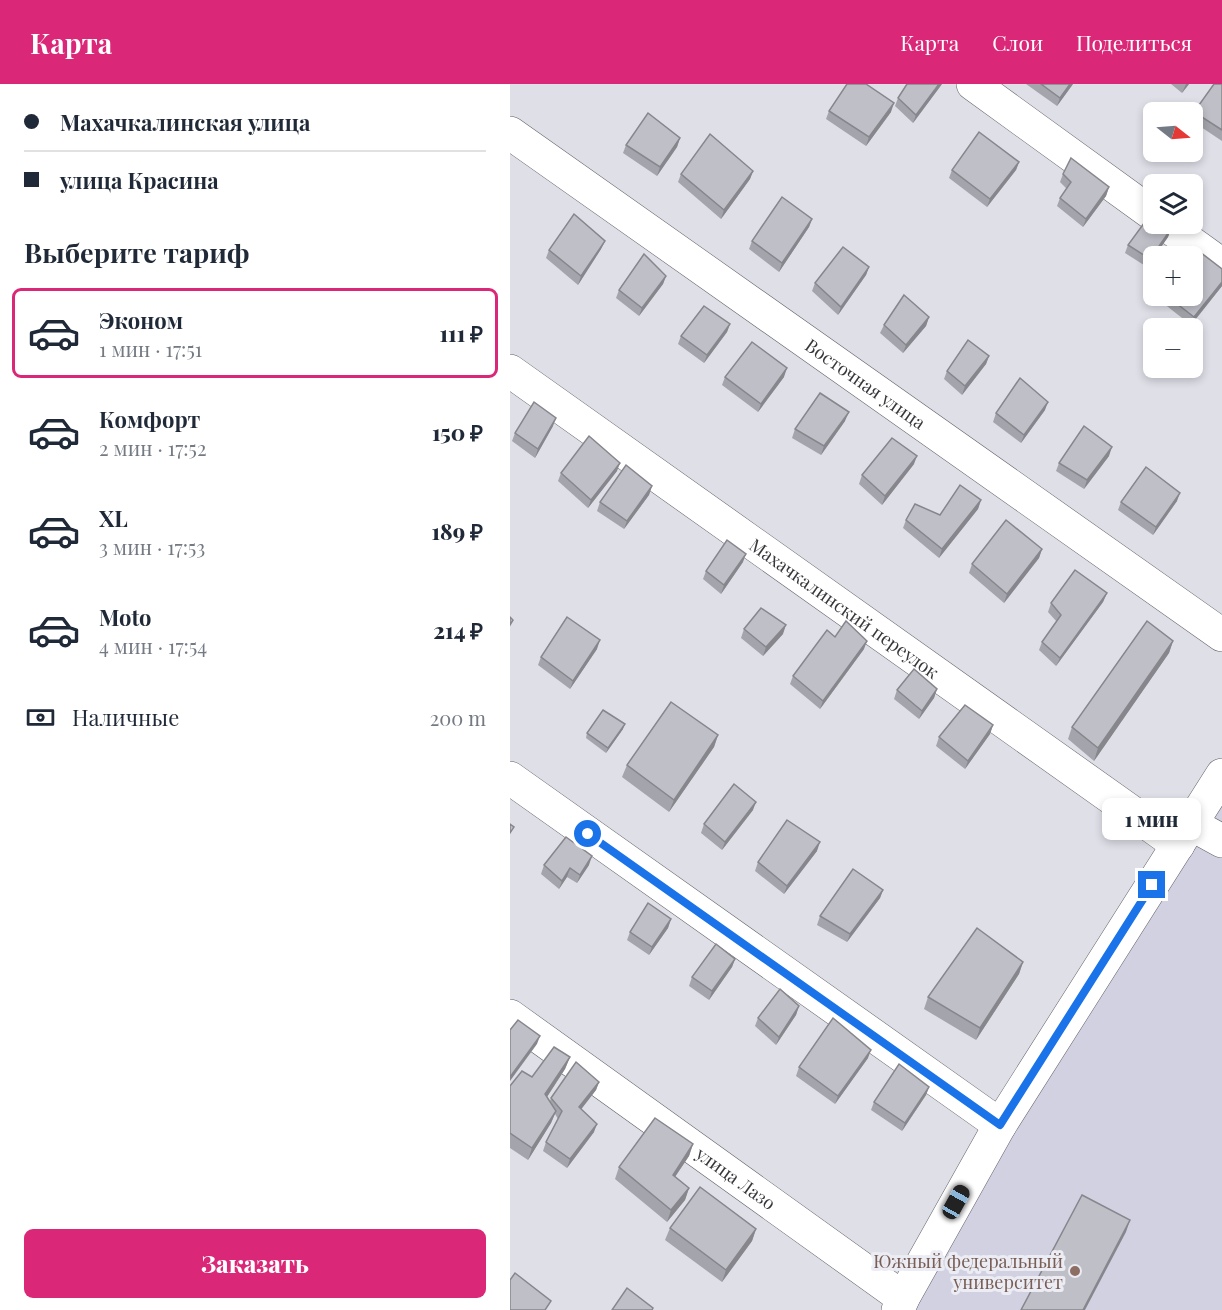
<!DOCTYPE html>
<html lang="ru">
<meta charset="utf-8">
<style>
:root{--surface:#fff;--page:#f6f6f7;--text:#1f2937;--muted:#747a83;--line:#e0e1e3;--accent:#db2777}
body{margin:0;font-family:"Playfair Display",serif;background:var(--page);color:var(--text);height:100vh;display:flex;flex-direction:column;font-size:22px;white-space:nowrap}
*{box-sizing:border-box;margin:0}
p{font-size:20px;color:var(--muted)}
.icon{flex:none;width:33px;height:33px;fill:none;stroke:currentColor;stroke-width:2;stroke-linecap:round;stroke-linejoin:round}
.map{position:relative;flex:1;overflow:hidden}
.drawer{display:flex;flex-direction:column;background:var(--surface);width:510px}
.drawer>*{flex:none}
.top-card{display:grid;align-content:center;height:132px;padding:0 24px;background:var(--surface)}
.needle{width:39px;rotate:107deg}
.fabs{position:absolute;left:633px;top:18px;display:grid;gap:12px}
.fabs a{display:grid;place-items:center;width:60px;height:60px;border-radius:9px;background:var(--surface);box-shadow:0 3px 9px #0003;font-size:30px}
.end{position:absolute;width:27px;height:27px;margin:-14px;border:8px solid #1a73e8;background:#fff;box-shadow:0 0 0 3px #fff}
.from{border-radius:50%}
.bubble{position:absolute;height:42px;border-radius:9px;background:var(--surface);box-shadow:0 3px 9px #0003;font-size:20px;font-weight:800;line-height:42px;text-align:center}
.car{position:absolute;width:18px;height:36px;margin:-18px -9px;border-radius:8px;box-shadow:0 0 4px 2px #0007;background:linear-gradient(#222 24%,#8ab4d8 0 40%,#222 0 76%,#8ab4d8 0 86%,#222 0)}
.top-card b{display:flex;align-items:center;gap:21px;height:57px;font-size:22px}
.top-card b+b{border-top:2px solid var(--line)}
.top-card i{width:15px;height:15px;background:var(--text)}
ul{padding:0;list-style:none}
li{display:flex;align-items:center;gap:18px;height:90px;margin:0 12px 9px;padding:0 12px;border:3px solid transparent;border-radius:9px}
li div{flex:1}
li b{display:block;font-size:22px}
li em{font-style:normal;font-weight:800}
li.on{border-color:var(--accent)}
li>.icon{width:54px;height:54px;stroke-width:1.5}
h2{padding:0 24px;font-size:27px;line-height:72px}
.pay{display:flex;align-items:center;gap:15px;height:66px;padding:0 24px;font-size:22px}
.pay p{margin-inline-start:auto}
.primary-button{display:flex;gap:12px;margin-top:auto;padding:12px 24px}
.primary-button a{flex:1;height:69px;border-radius:9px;background:var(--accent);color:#fff;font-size:24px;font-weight:800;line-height:69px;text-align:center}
header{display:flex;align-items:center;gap:36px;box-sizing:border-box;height:84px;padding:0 30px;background:var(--accent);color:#fff}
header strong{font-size:28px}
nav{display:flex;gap:33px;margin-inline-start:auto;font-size:21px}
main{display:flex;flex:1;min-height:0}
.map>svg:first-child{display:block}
</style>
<header>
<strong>Карта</strong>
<nav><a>Карта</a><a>Слои</a><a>Поделиться</a></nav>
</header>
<main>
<section class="drawer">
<div class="top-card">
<b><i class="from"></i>Махачкалинская улица</b>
<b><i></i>улица Красина</b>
</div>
<h2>Выберите тариф</h2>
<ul>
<li class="on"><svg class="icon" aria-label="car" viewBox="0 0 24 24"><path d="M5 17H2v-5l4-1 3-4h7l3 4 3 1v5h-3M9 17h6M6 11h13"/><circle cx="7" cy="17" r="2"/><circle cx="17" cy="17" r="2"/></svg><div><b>Эконом</b><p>1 мин · 17:51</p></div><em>111 ₽</em></li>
<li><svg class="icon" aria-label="car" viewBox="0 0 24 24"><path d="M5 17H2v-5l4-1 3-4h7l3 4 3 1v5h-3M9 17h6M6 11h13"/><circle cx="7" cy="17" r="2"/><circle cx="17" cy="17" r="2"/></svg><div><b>Комфорт</b><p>2 мин · 17:52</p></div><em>150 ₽</em></li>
<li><svg class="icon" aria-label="car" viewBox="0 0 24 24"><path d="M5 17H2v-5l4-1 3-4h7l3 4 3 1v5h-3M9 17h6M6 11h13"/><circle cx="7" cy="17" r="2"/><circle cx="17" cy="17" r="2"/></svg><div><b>XL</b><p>3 мин · 17:53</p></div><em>189 ₽</em></li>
<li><svg class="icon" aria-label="car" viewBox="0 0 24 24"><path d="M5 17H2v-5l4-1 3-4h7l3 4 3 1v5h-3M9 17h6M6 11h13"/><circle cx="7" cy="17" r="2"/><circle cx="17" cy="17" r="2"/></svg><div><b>Moto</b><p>4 мин · 17:54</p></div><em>214 ₽</em></li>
</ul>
<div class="pay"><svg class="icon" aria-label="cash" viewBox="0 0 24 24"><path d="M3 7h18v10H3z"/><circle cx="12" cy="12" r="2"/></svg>Наличные<p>200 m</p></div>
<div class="primary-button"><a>Заказать</a></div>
</section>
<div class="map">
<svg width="712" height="1226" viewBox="0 0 712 1226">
<rect width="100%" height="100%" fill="#dfdfe8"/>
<polygon fill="#d1d1e2" points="712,704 712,1226 395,1226"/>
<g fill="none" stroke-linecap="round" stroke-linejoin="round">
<g stroke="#63636b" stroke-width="34">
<g id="minor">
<polyline points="463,0 644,131"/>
<path id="s1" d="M0,49L712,551"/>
<polyline points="655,140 712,181"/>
<path id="s2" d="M0,287L668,761"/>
<polyline points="0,694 490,1041"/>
<polyline points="681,740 712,757"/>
<path id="s3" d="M0,932L393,1214"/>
<polyline points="388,1226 393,1214 490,1041 712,691"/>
</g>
</g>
<use href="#minor" stroke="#fff" stroke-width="33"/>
</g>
<g fill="#a4a4ac">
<polygon points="432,0 403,39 385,22 388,14"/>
<polygon points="516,0 563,0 547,22"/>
<polygon points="661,0 679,0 672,9"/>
<polygon points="712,0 712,57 682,37 682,33 684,28"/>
<polygon points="319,27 381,28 356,62 316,35"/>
<polygon points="170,54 167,63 147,92 113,69 116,61"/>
<polygon points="509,78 506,86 477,123 439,94 442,86"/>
<polygon points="243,87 240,95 211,135 168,98 171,90"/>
<polygon points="553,90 599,103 596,112 573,143 547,122 550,114 557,105 550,98"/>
<polygon points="302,135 299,143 269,188 239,165 242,157"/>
<polygon points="661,145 658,153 637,183 615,169 618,161"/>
<polygon points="95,157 91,165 68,201 36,174 39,166"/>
<polygon points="359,183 356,191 328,231 302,207 305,199"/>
<polygon points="712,185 712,202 681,241 653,219 655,212 682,212"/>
<polygon points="156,192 153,200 129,232 106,214 109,206"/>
<polygon points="419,233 416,242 393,269 370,249 374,241"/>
<polygon points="220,240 217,248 194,279 168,260 171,252"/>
<polygon points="479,272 476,280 452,311 434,295 437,287"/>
<polygon points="215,293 274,293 248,328 212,301"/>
<polygon points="535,326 511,359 483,338 486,329"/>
<polygon points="335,337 311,371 282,354 285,345"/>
<polygon points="43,342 25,374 2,357 5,349"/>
<polygon points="599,372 574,405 546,387 549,379"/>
<polygon points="404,380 372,421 349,400 352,391"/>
<polygon points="107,387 78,424 48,397 51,389"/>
<polygon points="142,402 139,411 114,445 87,427 90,418"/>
<polygon points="471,416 468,425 429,474 393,444 396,436 430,431"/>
<polygon points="667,417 643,451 608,426 611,418"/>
<polygon points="532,465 529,474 494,519 459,489 462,480"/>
<polygon points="233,478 211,510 193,495 196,487"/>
<polygon points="597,509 593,518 546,582 529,566 532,558 547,538 538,528 541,519"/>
<polygon points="234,545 273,550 253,572 231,554"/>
<polygon points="325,553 354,565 310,625 280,600 283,592"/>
<polygon points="663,557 659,569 584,677 558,655 562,643"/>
<polygon points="87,565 60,605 28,581 31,573"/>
<polygon points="427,605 424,614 409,635 384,615 387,606"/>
<polygon points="483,641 480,650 455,685 426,662 429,653"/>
<polygon points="113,645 96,669 76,654 77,649"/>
<polygon points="208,651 204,663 159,728 112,693 117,681"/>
<polygon points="243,726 212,766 191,749 194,740"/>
<polygon points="307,767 274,810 245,787 248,778"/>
<polygon points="34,781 79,781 67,799 57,793 49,805 31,790"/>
<polygon points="373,806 370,814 337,858 307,841 310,832"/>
<polygon points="161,835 158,844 139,871 117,856 120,848"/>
<polygon points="225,875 222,883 199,916 179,902 182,893"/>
<polygon points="513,878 509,890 466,956 414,925 418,913"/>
<polygon points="289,922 286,931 266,961 245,942 248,934"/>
<polygon points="60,973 55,985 37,1013 40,1017 41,1014 89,998 86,1006 71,1025 84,1048 57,1084 33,1067 36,1058 48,1035 45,1030 41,1039 18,1076 0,1064 0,1002 22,993"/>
<polygon points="358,974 325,1020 286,992 289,983"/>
<polygon points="419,1003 416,1011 392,1047 361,1026 364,1018"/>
<polygon points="183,1060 179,1072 165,1093 179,1104 175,1116 157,1138 105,1095 109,1083"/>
<polygon points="160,1144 246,1145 242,1157 212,1198 155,1156"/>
</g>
<g fill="#86868c">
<polygon points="429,0 432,0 403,39 406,31"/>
<polygon points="560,0 563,0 547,22 550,14"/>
<polygon points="676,0 679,0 672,9"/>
<polygon points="384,19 381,28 356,62 359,53"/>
<polygon points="170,54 167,63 147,92 150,83"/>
<polygon points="509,78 506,86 477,123 480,115"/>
<polygon points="243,87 240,95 211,135 214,126"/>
<polygon points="599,103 596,112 573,143 576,135"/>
<polygon points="302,135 299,143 269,188 272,179"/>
<polygon points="661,145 658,153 645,172 644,172 644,174 637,183 640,175"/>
<polygon points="95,157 91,165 68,201 71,192"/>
<polygon points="359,183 356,191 328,231 331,223"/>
<polygon points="156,192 153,200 129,232 132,224"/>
<polygon points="712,198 712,202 681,241 684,233"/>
<polygon points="419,233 416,242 393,269 396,261"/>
<polygon points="220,240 217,248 194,279 197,271"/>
<polygon points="479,272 476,280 452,311 455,302"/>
<polygon points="277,284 274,293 248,328 251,320"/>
<polygon points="538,318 535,326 511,359 514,351"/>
<polygon points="339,328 335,337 311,371 314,362"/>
<polygon points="46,334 43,342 25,374 28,365"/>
<polygon points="602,363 599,372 574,405 577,396"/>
<polygon points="407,372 404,380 372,421 375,412"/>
<polygon points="110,379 107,387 78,424 81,416"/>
<polygon points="142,402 139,411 114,445 117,437"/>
<polygon points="670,409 667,417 643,451 646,443"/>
<polygon points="471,416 468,425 429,474 432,465"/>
<polygon points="532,465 529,474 494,519 497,510"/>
<polygon points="236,470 233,478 211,510 214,501"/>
<polygon points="597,509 593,518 546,582 550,574"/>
<polygon points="276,541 273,550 253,572 256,563"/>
<polygon points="90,556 87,565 60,605 63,597"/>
<polygon points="357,557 354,565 310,625 313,617"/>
<polygon points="663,557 659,569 584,677 588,664"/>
<polygon points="427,605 424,614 409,635 412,627"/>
<polygon points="115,640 113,645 96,669 98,664"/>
<polygon points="483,641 480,650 455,685 458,677"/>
<polygon points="208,651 204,663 159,728 164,716"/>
<polygon points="246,718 243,726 212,766 215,758"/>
<polygon points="310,758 307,767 274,810 277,802"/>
<polygon points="82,772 79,781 67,799 70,791"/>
<polygon points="60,784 57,793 49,805 52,797"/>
<polygon points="373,806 370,814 337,858 340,850"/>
<polygon points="161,835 158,844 139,871 142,863"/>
<polygon points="225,875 222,883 199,916 202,907"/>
<polygon points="513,878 509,890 466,956 470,944"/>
<polygon points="289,922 286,931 266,961 269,953"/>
<polygon points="30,952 27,960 0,997 0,993"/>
<polygon points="361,966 358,974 325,1020 328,1012"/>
<polygon points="60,973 55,985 31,1022 35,1010"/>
<polygon points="89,998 86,1006 66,1032 69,1023"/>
<polygon points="419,1003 416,1011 392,1047 395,1039"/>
<polygon points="46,1027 41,1039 18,1076 22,1064"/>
<polygon points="87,1040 84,1048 57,1084 60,1075"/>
<polygon points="183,1060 179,1072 158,1103 163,1091"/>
<polygon points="179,1104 175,1116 157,1138 161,1126"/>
<polygon points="620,1136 616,1148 575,1226 573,1226"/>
<polygon points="246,1145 242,1157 212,1198 216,1186"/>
</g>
<g fill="#bfbfc8" stroke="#86868c" stroke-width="1.5">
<polygon points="337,0 356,0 384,19 359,53 319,27"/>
<polygon points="397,0 429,0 406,31 388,14"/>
<polygon points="531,0 560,0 550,14"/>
<polygon points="704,0 712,0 712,46 684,28"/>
<polygon points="138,29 170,54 150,83 116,61"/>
<polygon points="469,48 509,78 480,115 442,86"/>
<polygon points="200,50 243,87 214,126 171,90"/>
<polygon points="561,74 599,103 576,135 550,114 561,98 553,90"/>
<polygon points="272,113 302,135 272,179 242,157"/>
<polygon points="64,130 95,157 71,192 39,166"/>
<polygon points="640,131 644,134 644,140 653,140 661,145 640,175 618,161"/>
<polygon points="333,163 359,183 331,223 305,199"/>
<polygon points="690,168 712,185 712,198 684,233 657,212 682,212 682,177"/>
<polygon points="134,170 156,192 132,224 109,206"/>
<polygon points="394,211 419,233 396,261 374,241"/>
<polygon points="194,222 220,240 197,271 171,252"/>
<polygon points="458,256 479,272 455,302 437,287"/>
<polygon points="242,258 277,284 251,320 215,293"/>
<polygon points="510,294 538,318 514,351 486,329"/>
<polygon points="310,309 339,328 314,362 285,345"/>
<polygon points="24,318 46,334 28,365 5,349"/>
<polygon points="574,342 602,363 577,396 549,379"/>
<polygon points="79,352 110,379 81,416 51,389"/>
<polygon points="382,354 407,372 375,412 352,391"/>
<polygon points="116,381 142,402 117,437 90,418"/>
<polygon points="636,383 670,409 646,443 611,418"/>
<polygon points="450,401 471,416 432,465 396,436 405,420 430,431"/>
<polygon points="496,436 532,465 497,510 462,480"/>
<polygon points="217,456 236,470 214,501 196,487"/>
<polygon points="565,486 597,509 550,574 532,558 551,531 541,519"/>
<polygon points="251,524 276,541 256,563 234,545"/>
<polygon points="0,533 3,536 0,541"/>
<polygon points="57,533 90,556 63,597 31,573"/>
<polygon points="336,537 357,557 313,617 283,592 317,546 325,553"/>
<polygon points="637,537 663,557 588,664 562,643"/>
<polygon points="404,585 427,605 412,627 387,606"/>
<polygon points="161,618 208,651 164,716 117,681"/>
<polygon points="455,621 483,641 458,677 429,653"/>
<polygon points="93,626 115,640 98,664 77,649"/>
<polygon points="224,700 246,718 215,758 194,740"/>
<polygon points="277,736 310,758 277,802 248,778"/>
<polygon points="0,740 4,743 0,749"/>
<polygon points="56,753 82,772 70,791 60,784 52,797 34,781"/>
<polygon points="343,785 373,806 340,850 310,832"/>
<polygon points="138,819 161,835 142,863 120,848"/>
<polygon points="467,844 513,878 470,944 418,913"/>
<polygon points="206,860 225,875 202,907 182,893"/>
<polygon points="270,905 289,922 269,953 248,934"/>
<polygon points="323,934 361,966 328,1012 289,983"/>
<polygon points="8,936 30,952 0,993 0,946"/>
<polygon points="44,963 60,973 35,1010 46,1027 22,1064 0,1049 0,1002 12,987 22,993"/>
<polygon points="66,978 89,998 69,1023 87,1040 60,1075 36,1058 52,1027 41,1014"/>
<polygon points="389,980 419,1003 395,1039 364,1018"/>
<polygon points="145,1034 183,1060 163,1091 179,1104 161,1126 109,1083"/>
<polygon points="190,1103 246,1145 216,1186 160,1144"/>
<polygon points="572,1111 620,1136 573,1226 511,1226"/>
<polygon points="5,1189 41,1217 35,1226 0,1226 0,1196"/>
<polygon points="117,1204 143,1224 142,1226 102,1226"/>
</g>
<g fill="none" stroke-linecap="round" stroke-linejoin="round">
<polyline stroke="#1a73e8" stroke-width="8" points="78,750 490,1041 642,801"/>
</g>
<circle fill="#8d6e63" stroke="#ececf5" stroke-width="2" cx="565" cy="1187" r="6"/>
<g text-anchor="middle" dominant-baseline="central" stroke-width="6" stroke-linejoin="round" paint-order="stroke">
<g font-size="18" fill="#38383c" stroke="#ececf5">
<text stroke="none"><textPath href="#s1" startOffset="435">Восточная улица</textPath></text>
<text stroke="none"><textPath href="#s2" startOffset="410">Махачкалинский переулок</textPath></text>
<text stroke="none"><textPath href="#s3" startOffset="278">улица Лазо</textPath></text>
</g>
<g font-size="18" fill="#785e54" stroke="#ececf5" text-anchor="end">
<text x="553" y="1177">Южный федеральный<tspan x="553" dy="21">университет</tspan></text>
</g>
</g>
</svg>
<div class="fabs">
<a><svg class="needle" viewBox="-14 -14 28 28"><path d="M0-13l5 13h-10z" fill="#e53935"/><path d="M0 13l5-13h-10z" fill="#747a83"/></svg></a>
<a><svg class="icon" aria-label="layers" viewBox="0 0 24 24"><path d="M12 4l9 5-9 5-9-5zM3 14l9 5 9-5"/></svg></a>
<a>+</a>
<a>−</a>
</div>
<i class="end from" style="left:78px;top:750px"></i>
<i class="end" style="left:642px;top:801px"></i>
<div class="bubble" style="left:592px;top:714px;width:99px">1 мин</div>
<i class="car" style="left:446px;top:1118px;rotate:29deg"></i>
</div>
</main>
